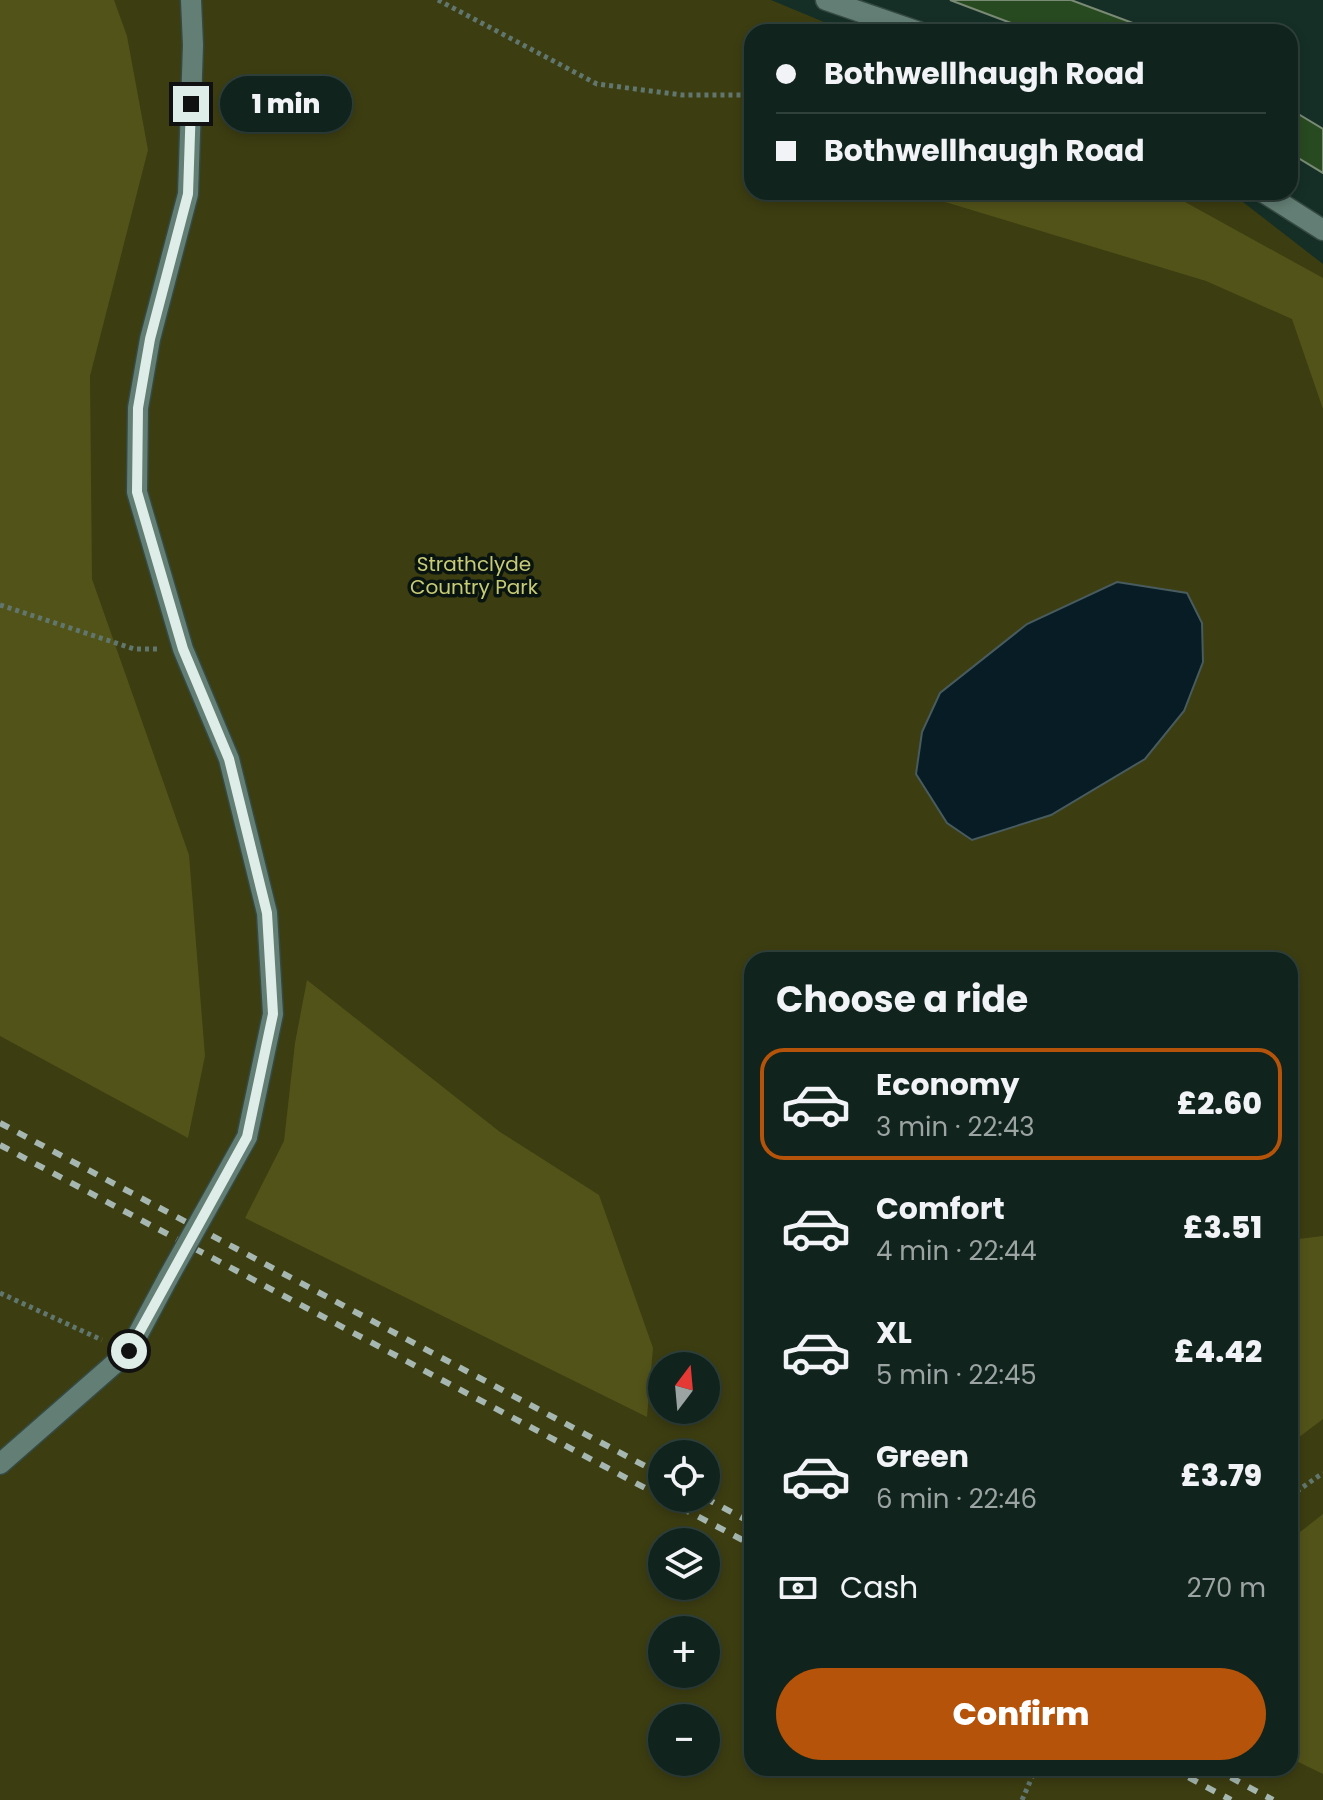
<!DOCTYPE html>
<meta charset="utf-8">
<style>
:root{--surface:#10231c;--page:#1e2f29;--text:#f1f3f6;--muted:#9ca4a3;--line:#30403b;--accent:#b45309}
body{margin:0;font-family:Poppins,sans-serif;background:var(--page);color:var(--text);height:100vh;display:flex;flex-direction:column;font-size:30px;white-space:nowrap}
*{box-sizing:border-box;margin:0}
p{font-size:26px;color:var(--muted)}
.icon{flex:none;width:44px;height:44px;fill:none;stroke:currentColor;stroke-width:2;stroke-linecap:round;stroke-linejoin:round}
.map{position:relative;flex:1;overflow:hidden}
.details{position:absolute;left:744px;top:952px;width:554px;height:824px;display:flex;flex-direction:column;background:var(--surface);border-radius:24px;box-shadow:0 4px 12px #0003,0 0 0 2px var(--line)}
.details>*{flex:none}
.hud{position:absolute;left:744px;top:24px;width:554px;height:176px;border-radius:24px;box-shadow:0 4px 12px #0003,0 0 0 2px var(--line);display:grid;align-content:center;height:176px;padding:0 32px;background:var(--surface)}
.needle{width:52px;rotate:16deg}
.fabs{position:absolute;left:648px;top:1352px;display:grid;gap:16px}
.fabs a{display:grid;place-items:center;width:72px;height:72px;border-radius:50%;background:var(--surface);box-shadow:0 4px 12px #0003,0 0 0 2px var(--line);font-size:40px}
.end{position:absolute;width:36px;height:36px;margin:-18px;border:10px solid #deede7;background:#111;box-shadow:0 0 0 4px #111}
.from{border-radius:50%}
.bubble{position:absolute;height:56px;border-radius:28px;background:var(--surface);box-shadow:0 4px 12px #0003,0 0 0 2px var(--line);font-size:26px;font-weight:800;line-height:56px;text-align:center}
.hud b{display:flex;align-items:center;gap:28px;height:76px;font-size:30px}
.hud b+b{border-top:2px solid var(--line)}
.hud i{width:20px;height:20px;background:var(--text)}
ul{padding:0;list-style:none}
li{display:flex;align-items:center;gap:24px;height:112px;margin:0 16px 12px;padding:0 16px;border:4px solid transparent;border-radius:24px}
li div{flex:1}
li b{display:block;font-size:30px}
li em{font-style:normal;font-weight:800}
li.current{border-color:var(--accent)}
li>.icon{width:72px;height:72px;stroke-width:1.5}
h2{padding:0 32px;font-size:36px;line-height:96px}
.pay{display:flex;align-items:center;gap:20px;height:88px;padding:0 32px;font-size:30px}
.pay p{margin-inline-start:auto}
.primary-button{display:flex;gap:16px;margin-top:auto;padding:16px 32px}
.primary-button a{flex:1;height:92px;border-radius:48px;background:var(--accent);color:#fff;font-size:32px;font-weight:800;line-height:92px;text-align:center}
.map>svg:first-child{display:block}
</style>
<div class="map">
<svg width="1323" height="1800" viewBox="0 0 1323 1800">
<rect width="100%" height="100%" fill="#152f26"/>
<path fill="#3c3d11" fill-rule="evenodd" d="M0,0H771L848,32H752V192H1230L1323,264V1800H0ZM752,960H1290V1768H752ZM662,1366H706V1410H662ZM662,1454H706V1498H662ZM662,1542H706V1586H662ZM662,1630H706V1674H662ZM662,1718H706V1762H662Z"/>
<g fill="#525319">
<polygon points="0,0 114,0 127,36 148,150 90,376 92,579 189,855 205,1056 188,1138 0,1036"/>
<polygon points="912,192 1167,192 1323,278 1323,409 1292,319 1206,281"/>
<polygon points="307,980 500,1132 599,1195 653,1348 647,1417 245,1218 284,1141 295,1043"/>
<polygon points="1323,1236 1323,1419 1290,1444 1290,1240"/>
<polygon points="1323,1514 1323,1774 1290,1758 1290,1540"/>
</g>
<polygon fill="#071c24" stroke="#485b5e" stroke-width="2" points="1117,582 1187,593 1202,623 1203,662 1184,711 1145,759 1051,815 972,840 947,823 916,774 922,732 940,693 1027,624"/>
<g fill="#284a20" stroke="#798a75" stroke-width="2">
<polygon points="950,0 1071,0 1157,32 1035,32"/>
<polygon points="1290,109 1323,129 1323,173 1290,153"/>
</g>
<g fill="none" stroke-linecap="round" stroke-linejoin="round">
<g stroke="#354a43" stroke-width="23">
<g id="minor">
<polyline points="191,0 193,45 188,194 150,339 138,408 137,492 183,649 229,759 267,913 273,1014 247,1137"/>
<polyline points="826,0 919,32"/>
<polyline points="1263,192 1323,230"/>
<polyline points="0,1464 129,1351 168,1278"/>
</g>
</g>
<g stroke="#60766e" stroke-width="5" stroke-dasharray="4 4" stroke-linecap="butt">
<polyline points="438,0 597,84 682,95 752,95"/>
<polyline points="0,605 134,649 158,649"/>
<polyline points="0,1293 102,1340"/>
<polyline points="1290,1496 1323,1473"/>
<polyline points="1022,1800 1036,1768"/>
</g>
<use href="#minor" stroke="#637e74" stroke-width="20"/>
<g stroke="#a5b7b0" stroke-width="6" stroke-dasharray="10 10" stroke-linecap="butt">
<polyline points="0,1123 662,1475"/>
<polyline points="0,1145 662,1497"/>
<polyline points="663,1498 752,1545"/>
<polyline points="705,1498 752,1523"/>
<polyline points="1171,1768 1231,1800"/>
<polyline points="1213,1768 1273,1800"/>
</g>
<g stroke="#354a43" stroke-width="23" stroke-linecap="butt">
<polyline id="minor-bridge" points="168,1278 247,1137"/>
</g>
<use href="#minor-bridge" stroke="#637e74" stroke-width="20"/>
</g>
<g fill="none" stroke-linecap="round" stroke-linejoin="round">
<polyline stroke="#deede7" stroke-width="10" points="129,1351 247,1137 273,1014 267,913 229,759 183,649 137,492 138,408 150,339 188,194 191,104"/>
</g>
<g text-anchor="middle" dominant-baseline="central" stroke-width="7" stroke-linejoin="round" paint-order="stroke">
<g font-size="20" fill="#c8cb75" stroke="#091410">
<text x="474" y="564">Strathclyde<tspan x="474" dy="23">Country Park</tspan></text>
</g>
</g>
</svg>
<div class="fabs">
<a><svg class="needle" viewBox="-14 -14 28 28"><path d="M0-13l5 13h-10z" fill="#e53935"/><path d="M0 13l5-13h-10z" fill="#9ca4a3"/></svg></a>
<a><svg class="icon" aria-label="locate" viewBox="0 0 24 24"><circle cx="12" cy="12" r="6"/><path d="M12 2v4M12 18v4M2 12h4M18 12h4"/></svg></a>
<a><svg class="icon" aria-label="layers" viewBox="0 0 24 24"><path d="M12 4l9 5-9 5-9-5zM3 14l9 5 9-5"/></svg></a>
<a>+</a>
<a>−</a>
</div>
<i class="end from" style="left:129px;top:1351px"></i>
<i class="end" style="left:191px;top:104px"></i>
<div class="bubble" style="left:220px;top:76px;width:132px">1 min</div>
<div class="hud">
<b><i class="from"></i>Bothwellhaugh Road</b>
<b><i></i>Bothwellhaugh Road</b>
</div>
<section class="details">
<h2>Choose a ride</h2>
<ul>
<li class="current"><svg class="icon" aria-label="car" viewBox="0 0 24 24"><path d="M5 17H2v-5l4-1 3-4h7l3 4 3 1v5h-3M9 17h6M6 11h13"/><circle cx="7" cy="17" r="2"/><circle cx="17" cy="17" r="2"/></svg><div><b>Economy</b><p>3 min · 22:43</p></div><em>£2.60</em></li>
<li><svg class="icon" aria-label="car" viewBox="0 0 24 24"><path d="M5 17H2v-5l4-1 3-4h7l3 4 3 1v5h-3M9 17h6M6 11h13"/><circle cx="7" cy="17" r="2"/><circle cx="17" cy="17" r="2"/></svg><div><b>Comfort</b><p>4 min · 22:44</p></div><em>£3.51</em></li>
<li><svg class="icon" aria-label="car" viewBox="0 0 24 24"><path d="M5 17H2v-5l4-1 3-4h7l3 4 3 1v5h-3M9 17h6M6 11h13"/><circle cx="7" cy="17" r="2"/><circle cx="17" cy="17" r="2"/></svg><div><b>XL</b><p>5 min · 22:45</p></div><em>£4.42</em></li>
<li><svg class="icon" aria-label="car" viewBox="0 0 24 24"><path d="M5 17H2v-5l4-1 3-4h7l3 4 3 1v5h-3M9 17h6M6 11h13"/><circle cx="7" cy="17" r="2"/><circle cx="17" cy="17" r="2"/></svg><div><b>Green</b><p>6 min · 22:46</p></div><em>£3.79</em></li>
</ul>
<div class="pay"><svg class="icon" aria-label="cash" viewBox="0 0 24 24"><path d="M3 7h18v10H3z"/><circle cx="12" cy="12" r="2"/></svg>Cash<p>270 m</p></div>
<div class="primary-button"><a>Confirm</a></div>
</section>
</div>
